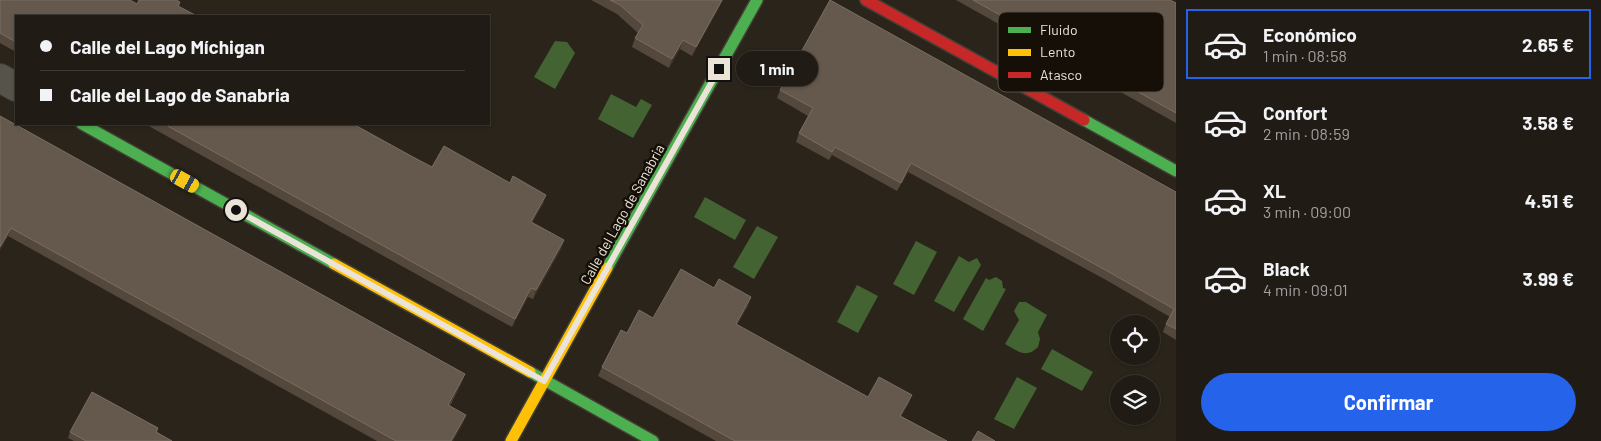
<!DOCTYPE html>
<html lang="es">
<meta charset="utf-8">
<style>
:root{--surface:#201b14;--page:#28241d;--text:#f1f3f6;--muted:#a2a1a0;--line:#3d3934;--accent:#2563eb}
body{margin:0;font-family:Barlow,sans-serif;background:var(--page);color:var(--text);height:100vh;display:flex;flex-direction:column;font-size:19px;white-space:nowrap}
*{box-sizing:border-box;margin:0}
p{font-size:16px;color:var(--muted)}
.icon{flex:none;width:28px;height:28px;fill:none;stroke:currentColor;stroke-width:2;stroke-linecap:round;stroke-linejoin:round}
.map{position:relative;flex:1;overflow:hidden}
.side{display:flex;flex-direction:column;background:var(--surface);width:425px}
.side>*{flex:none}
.top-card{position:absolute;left:15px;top:15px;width:475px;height:110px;border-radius:0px;box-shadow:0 1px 4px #0004,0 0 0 1px var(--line);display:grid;align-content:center;height:110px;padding:0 25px;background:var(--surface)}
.buttons{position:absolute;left:1110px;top:315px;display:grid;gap:10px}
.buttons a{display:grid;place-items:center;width:50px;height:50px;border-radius:50%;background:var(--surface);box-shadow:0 1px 4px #0004,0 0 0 1px var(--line);font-size:25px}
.end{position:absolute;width:22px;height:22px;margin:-11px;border:6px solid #ebe3d7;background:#111;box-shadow:0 0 0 2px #111}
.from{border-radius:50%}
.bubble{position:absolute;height:35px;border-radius:18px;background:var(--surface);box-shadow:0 1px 4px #0004,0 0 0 1px var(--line);font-size:16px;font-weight:700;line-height:35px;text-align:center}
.car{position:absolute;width:15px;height:30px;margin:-15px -8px;border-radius:6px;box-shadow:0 0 4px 1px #0007;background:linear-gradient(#f5c518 24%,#345 0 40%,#f5c518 0 76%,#345 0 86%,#f5c518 0)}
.top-card b{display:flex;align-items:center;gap:18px;height:48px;font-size:19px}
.top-card b+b{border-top:1px solid var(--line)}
.top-card i{width:12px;height:12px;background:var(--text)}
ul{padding:9px 0 0;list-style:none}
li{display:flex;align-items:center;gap:15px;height:70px;margin:0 10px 8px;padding:0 15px;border:2px solid transparent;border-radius:0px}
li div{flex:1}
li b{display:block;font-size:19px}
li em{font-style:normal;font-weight:700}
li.current{border-color:var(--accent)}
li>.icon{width:45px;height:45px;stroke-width:1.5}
.primary-button{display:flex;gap:10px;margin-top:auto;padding:10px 25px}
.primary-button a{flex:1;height:58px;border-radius:30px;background:var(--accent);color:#fff;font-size:20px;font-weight:700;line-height:58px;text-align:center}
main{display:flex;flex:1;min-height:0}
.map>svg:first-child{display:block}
</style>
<main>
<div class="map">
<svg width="1176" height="441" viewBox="0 0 1176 441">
<rect width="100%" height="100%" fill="#2a241a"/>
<g fill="#446332">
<polygon points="555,41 567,42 575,53 555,89 534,77"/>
<polygon points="611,94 636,107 641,99 652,105 633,138 598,119"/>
<polygon points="705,197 746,220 735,240 694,217"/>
<polygon points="757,226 778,237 754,279 733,267"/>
<polygon points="916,241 937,252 914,295 893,284"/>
<polygon points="959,256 969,262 977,258 981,265 954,312 934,301"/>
<polygon points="996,277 1002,281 1003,288 1006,289 983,331 963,319 986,278 989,280"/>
<polygon points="857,285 878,296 858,333 837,322"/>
<path d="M1019,302H1026L1047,315L1038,332L1040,339L1038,347C1026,359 1018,351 1005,344L1019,320L1014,311Z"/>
<polygon points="1052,349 1093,372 1082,391 1041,369"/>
<polygon points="1017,377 1037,388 1014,429 994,419"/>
</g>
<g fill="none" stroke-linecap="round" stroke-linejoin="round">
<g stroke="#433e36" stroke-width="30">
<polyline id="street" points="0,78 16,87"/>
</g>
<g stroke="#433e36" stroke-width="14">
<g id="fast">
<polyline points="1084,120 1176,171"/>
<polyline points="82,124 334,264"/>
<polyline points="607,268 757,0"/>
<polyline points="530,372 653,441"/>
</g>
</g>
<g stroke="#433e36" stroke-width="14">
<g id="slow">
<polyline points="334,264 530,372"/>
<polyline points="511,441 607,268"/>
</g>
</g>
<g stroke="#433e36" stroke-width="14">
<polyline id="jam" points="866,0 1084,120"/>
</g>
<use href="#street" stroke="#56544a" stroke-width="28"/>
<use href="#fast" stroke="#4caf50" stroke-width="11"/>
<use href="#slow" stroke="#ffc107" stroke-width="11"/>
<use href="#jam" stroke="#c62828" stroke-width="11"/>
</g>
<g fill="#54483c">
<polygon points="0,0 137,4 180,2 179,6 16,16 16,52 0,43"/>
<polygon points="591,0 723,0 692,56 680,49 669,68 632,47 635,38 638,33 617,14"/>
<polygon points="956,0 1170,0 1176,3 1176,123"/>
<polygon points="780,90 1176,192 1176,340 1163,332 1166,324 1170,317 1106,280 908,172 897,191 832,155 829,160 796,142 799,133 808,116 777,98"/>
<polygon points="0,116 465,374 462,382 450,406 463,423 453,441 377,441 8,236 0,250"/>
<polygon points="145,124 353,124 413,157 432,167 510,183 546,195 543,204 532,222 564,240 561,249 533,299 528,297 512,327"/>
<polygon points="714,288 748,306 737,325 868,397 909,403 901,416 947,441 716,441 598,376 602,367 627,333 653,318"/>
<polygon points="158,428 157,432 172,441 74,441 68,438 70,432"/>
</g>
<g fill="#3d3227">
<polygon points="722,0 723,0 692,56 696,47"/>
<polygon points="683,40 680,49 669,68 672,59"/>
<polygon points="911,163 908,172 897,191"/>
<polygon points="546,195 543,204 528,230 531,222"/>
<polygon points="11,228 8,236 0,250 0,247"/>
<polygon points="564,240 561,249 533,299 536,290"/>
<polygon points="531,288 528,297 512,327 515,319"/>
<polygon points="751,297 748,306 732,333 736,324"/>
<polygon points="465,374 462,382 445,413 448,405"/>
<polygon points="912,395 909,403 897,424 900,416"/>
<polygon points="466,415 463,423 453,441 451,441"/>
</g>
<g fill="#65584c" stroke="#7a6e62">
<polygon points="0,0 130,0 137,4 139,0 176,0 180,2 178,6 197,16 16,16 16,42 0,33"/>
<polygon points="610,0 722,0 696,47 683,40 672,59 635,38 643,25 620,5"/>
<polygon points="830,0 1176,192 1176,329 1166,324 1174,309 1109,272 911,163 901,183 835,147 832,152 799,133 813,108 780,90"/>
<polygon points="973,0 1170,0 1176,3 1176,113"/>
<polygon points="0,116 465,374 448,405 466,415 451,441 396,441 11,228 0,247"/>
<polygon points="164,124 353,124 413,157 432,167 444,146 510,183 513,176 546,195 531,222 564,240 536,290 531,288 515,319"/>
<polygon points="681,269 714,288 719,279 751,297 736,324 868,397 879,377 912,395 900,416 947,441 735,441 602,367 621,330 627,333 639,310 653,318"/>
<polygon points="92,392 158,428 156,432 172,441 86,441 70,432"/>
<polygon points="978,431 995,441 972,441"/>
</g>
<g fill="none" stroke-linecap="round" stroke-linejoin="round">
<polyline stroke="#ebe3d7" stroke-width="6" points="236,210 544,381 719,69"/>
</g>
<g text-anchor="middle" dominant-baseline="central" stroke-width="5" stroke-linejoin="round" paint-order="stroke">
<g font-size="14" fill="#ebe3d7" stroke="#150f08">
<text transform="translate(622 214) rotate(-61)">Calle del Lago de Sanabria</text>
</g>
</g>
<rect x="998" y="12" width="166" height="80" rx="8" fill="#150f08" stroke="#554f46" stroke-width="1"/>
<rect x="1008" y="27" width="23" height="6" fill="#4caf50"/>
<rect x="1008" y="49" width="23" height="7" fill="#ffc107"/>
<rect x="1008" y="72" width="23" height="6" fill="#c62828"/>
<g font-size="14" fill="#ebe3d7">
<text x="1040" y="35">Fluido</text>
<text x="1040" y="57">Lento</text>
<text x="1040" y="80">Atasco</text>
</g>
</svg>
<div class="buttons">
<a><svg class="icon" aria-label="locate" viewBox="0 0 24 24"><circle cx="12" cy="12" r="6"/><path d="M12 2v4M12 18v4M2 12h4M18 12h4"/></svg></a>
<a><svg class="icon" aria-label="layers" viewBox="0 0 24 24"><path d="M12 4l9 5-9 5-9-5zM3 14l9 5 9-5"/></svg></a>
</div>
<i class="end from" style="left:236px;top:210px"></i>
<i class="end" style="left:719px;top:69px"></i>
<div class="bubble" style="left:736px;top:51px;width:82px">1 min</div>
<i class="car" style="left:185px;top:181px;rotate:119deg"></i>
<div class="top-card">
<b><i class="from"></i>Calle del Lago Míchigan</b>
<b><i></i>Calle del Lago de Sanabria</b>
</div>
</div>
<section class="side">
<ul>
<li class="current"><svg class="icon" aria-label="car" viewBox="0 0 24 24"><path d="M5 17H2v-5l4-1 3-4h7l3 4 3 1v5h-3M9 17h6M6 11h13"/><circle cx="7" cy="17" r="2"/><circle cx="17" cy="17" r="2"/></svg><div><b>Económico</b><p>1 min · 08:58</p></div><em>2.65 €</em></li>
<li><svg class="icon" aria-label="car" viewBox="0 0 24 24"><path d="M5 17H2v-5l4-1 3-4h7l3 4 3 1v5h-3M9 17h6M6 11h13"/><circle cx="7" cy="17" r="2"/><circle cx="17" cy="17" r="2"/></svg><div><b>Confort</b><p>2 min · 08:59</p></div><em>3.58 €</em></li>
<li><svg class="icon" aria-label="car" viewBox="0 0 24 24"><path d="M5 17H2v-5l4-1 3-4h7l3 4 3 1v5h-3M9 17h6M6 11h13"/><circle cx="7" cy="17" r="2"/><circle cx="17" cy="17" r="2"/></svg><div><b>XL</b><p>3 min · 09:00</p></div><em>4.51 €</em></li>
<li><svg class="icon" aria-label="car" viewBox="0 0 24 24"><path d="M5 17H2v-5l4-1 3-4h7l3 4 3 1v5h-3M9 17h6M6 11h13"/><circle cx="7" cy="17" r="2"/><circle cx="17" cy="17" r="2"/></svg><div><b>Black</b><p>4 min · 09:01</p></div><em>3.99 €</em></li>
</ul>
<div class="primary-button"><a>Confirmar</a></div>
</section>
</main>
